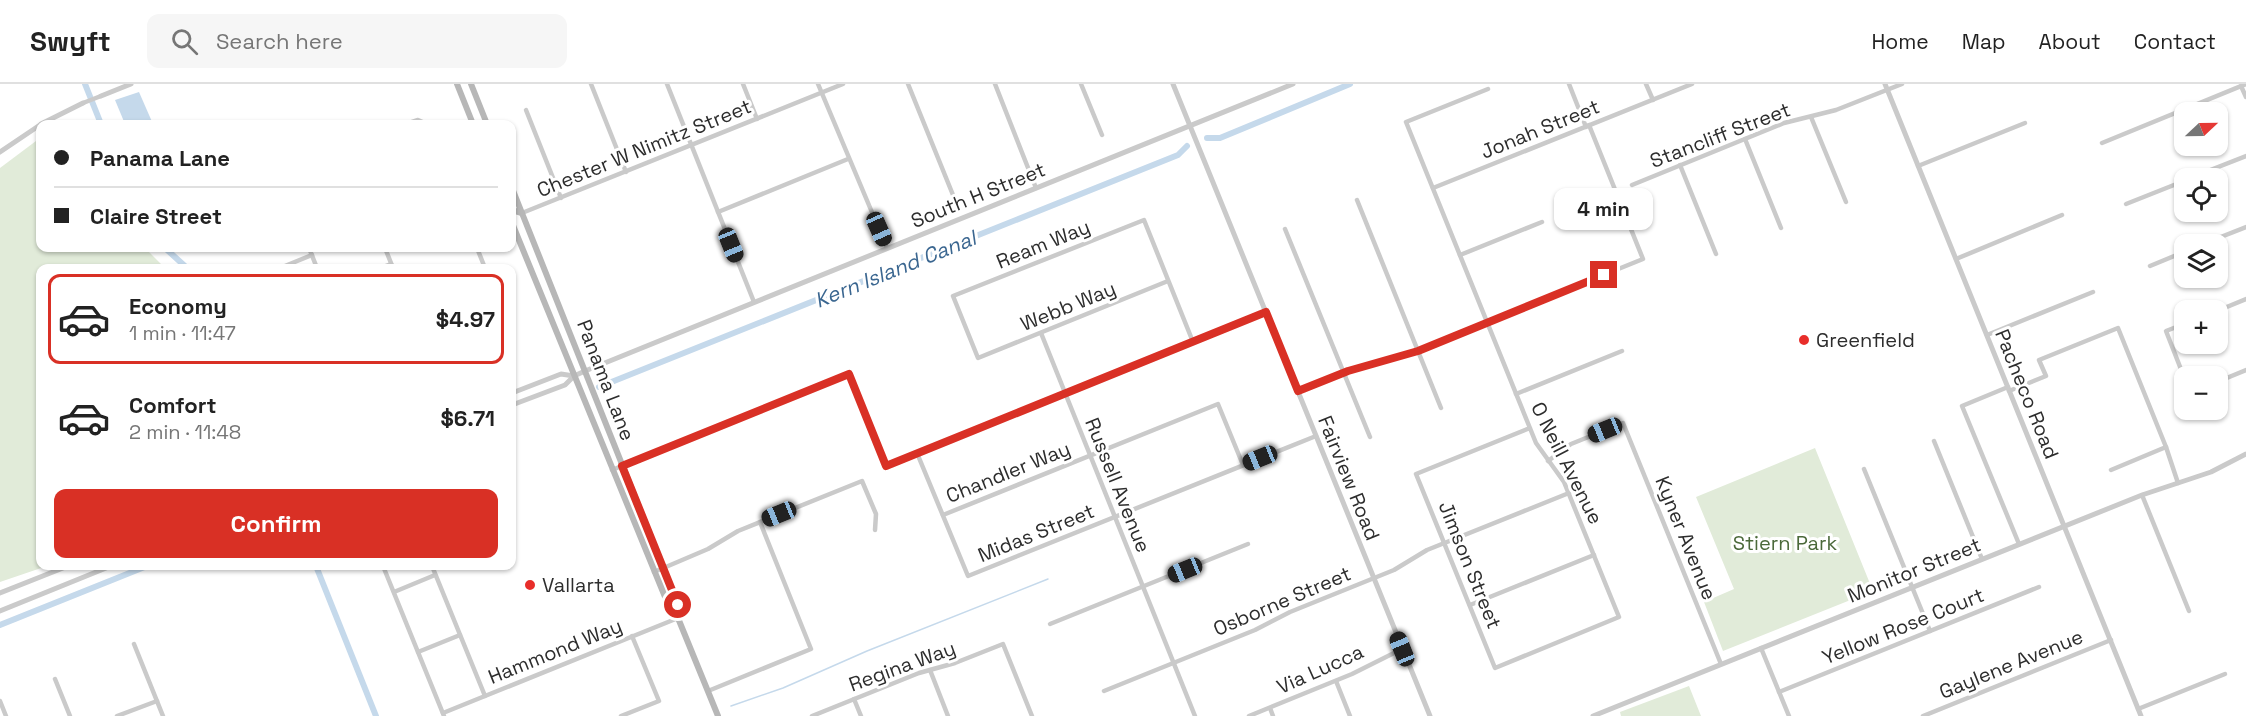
<!DOCTYPE html>
<meta charset="utf-8">
<style>
:root{--surface:#fff;--page:#f6f6f6;--text:#222;--muted:#767676;--line:#e0e0e0;--accent:#d93025}
body{margin:0;font-family:"Space Grotesk",sans-serif;background:var(--page);color:var(--text);height:100vh;display:flex;flex-direction:column;font-size:22px;white-space:nowrap}
*{box-sizing:border-box;margin:0}
p{font-size:20px;color:var(--muted)}
.icon{flex:none;width:33px;height:33px;fill:none;stroke:currentColor;stroke-width:2;stroke-linecap:round;stroke-linejoin:round}
.map{position:relative;flex:1;overflow:hidden}
.drawer{position:absolute;left:36px;top:180px;width:480px;height:306px;display:flex;flex-direction:column;background:var(--surface);border-radius:12px;box-shadow:0 2px 4px #0004}
.drawer>*{flex:none}
.guide{position:absolute;left:36px;top:36px;width:480px;height:132px;border-radius:12px;box-shadow:0 2px 4px #0004;display:grid;align-content:center;height:132px;padding:0 18px;background:var(--surface)}
.needle{width:39px;rotate:68deg}
.tools{position:absolute;left:2174px;top:18px;display:grid;gap:12px}
.tools a{display:grid;place-items:center;width:54px;height:54px;border-radius:12px;background:var(--surface);box-shadow:0 2px 4px #0004;font-size:30px}
.end{position:absolute;width:27px;height:27px;margin:-14px;border:8px solid #d93025;background:#fff;box-shadow:0 0 0 3px #fff}
.from{border-radius:50%}
.bubble{position:absolute;height:42px;border-radius:12px;background:var(--surface);box-shadow:0 2px 4px #0004;font-size:20px;font-weight:700;line-height:42px;text-align:center}
.car{position:absolute;width:18px;height:36px;margin:-18px -9px;border-radius:8px;box-shadow:0 0 4px 2px #0007;background:linear-gradient(#222 24%,#8ab4d8 0 40%,#222 0 76%,#8ab4d8 0 86%,#222 0)}
.guide b{display:flex;align-items:center;gap:21px;height:57px;font-size:22px}
.guide b+b{border-top:2px solid var(--line)}
.guide i{width:15px;height:15px;background:var(--text)}
ul{padding:10px 0 0;list-style:none}
li{display:flex;align-items:center;gap:18px;height:90px;margin:0 12px 9px;padding:0 6px;border:3px solid transparent;border-radius:12px}
li div{flex:1}
li b{display:block;font-size:22px}
li em{font-style:normal;font-weight:700}
li.selected{border-color:var(--accent)}
li>.icon{width:54px;height:54px;stroke-width:1.5}
.primary-button{display:flex;gap:12px;margin-top:auto;padding:12px 18px}
.primary-button a{flex:1;height:69px;border-radius:12px;background:var(--accent);color:#fff;font-size:24px;font-weight:700;line-height:69px;text-align:center}
header{display:flex;align-items:center;gap:36px;box-sizing:border-box;height:84px;padding:0 30px;background:var(--surface);border-bottom:2px solid var(--line)}
header strong{font-size:28px}
nav{display:flex;gap:33px;margin-inline-start:auto;font-size:21px}
.search{width:420px;height:54px;background:var(--page);display:flex;align-items:center;gap:15px;box-sizing:border-box;padding:0 21px;border-radius:12px;color:var(--muted);font-size:22px}
.map>svg:first-child{display:block}
</style>
<header>
<strong>Swyft</strong>
<div class="search"><svg class="icon" aria-label="search" viewBox="0 0 24 24"><circle cx="10" cy="10" r="6"/><path d="M15 15l6 6"/></svg>Search here</div>
<nav><a>Home</a><a>Map</a><a>About</a><a>Contact</a></nav>
</header>
<div class="map">
<svg width="2246" height="632" viewBox="0 0 2246 632">
<rect width="100%" height="100%" fill="#fff"/>
<g fill="#e1ebd9">
<polygon points="40,54 40,164 145,164 165,184 40,184 40,482 47,482 0,498 0,84"/>
<polygon points="1815,364 1873,507 1723,567 1704,518 1734,505 1696,413"/>
<polygon points="1689,602 1701,632 1621,632 1620,628"/>
</g>
<polygon fill="#c5d9eb" points="139,8 153,40 125,40 115,16"/>
<g fill="none" stroke-linecap="round" stroke-linejoin="round">
<polyline stroke="#c5d9eb" stroke-width="1.5" points="731,622 783,604 867,567 1048,495"/>
<g stroke="#c5d9eb" stroke-width="6">
<polyline points="85,0 101,40"/>
<polyline points="1207,54 1220,54 1350,0"/>
<polyline points="165,164 187,184"/>
<polyline points="599,303 1178,71 1187,62"/>
<polyline points="316,482 376,632"/>
<polyline points="0,541 147,482"/>
</g>
<g stroke="#cacaca" stroke-width="4.5">
<polyline points="591,0 626,88"/>
<polyline points="667,0 754,218"/>
<polyline points="743,0 757,35"/>
<polyline points="818,0 887,164"/>
<polyline points="908,0 953,111"/>
<polyline points="995,0 1036,104"/>
<polyline points="1081,0 1102,51"/>
<polyline points="1569,0 1586,43"/>
<polyline points="1646,0 1653,16"/>
<polyline points="2241,2 2246,13"/>
<polyline points="1488,5 1406,38 1536,359 1564,398 1619,533 1495,584 1416,390 1530,344"/>
<polyline points="83,19 101,12"/>
<polyline points="526,26 561,114"/>
<polyline points="1811,33 1846,118"/>
<polyline points="406,40 418,36 427,40"/>
<polyline points="1745,55 1781,144"/>
<polyline points="2102,59 2246,0"/>
<polyline points="1680,81 1716,170"/>
<polyline points="1918,82 2025,39"/>
<polyline points="2190,94 2246,72"/>
<polyline points="1632,101 1784,39 1836,26 1902,0"/>
<polyline points="1433,104 1692,0"/>
<polyline points="1357,116 1441,324"/>
<polyline points="2126,120 2184,97"/>
<polyline points="718,128 848,75"/>
<polyline points="522,129 843,0"/>
<polyline points="1285,145 1370,353"/>
<polyline points="2203,160 2246,143"/>
<polyline points="309,164 317,184"/>
<polyline points="385,164 393,184"/>
<polyline points="477,164 485,184"/>
<polyline points="1460,171 1542,138"/>
<polyline points="1956,175 2062,131"/>
<polyline points="2150,182 2184,168"/>
<polyline points="280,184 312,171"/>
<polyline points="380,184 391,180"/>
<polyline points="1168,197 978,274 953,212 1144,136 1193,258"/>
<polyline points="2217,227 2246,215"/>
<polyline points="2184,240 2166,247 2184,293"/>
<polyline points="1041,249 1195,632"/>
<polyline points="1987,251 2093,208"/>
<polyline points="2217,298 2246,286"/>
<polyline points="2008,303 1962,322 2019,460"/>
<polyline points="1298,307 1348,287 1418,266 1643,175 1589,41"/>
<polyline points="2009,307 2046,292 2039,276 2118,244 2166,363 2111,386"/>
<polyline points="1516,310 1622,267"/>
<polyline points="1934,357 1982,475"/>
<polyline points="2166,363 2178,399"/>
<polyline points="917,369 968,492 1316,352"/>
<polyline points="1548,377 1571,360 1623,339 1721,580"/>
<polyline points="1864,385 1930,547"/>
<polyline points="612,386 849,290 886,382 1266,228"/>
<polyline points="2142,411 2189,527"/>
<polyline points="943,431 1218,320 1243,381"/>
<polyline points="383,482 444,632"/>
<polyline points="432,482 485,612"/>
<polyline points="654,488 708,465 738,447 862,397 876,430 875,446"/>
<polyline points="394,508 435,491"/>
<polyline points="1470,521 1594,471"/>
<polyline points="1050,540 1248,460"/>
<polyline points="134,560 163,632"/>
<polyline points="1761,564 1789,632"/>
<polyline points="418,568 460,551"/>
<polyline points="930,586 948,632"/>
<polyline points="55,595 70,632"/>
<polyline points="1336,597 1350,632"/>
<polyline points="708,607 811,565 760,438"/>
<polyline points="1104,607 1255,546 1290,528 1394,486 1427,466 1569,409"/>
<polyline points="1779,608 2039,503"/>
<polyline points="854,615 861,632"/>
<polyline points="0,617 6,632"/>
<polyline points="1270,624 1273,632"/>
<polyline points="2138,625 2225,590"/>
<polyline points="443,629 678,534"/>
<polyline points="117,632 157,617"/>
<polyline points="621,632 659,617 632,552"/>
<polyline points="812,632 919,589 955,579 1003,560 1032,632"/>
<polyline points="1249,632 1352,590 1402,565"/>
<polyline points="1923,632 2111,556"/>
</g>
<g stroke="#cacaca" stroke-width="5">
<polyline points="1173,0 1430,632"/>
<polyline points="1885,0 2141,632"/>
<polyline points="101,12 131,0"/>
<polyline points="41,40 83,19"/>
<polyline points="0,68 40,41"/>
<polyline points="512,309 561,290 574,292"/>
<polyline points="512,321 565,301 574,292 585,287 1293,0"/>
<polyline points="0,509 68,482"/>
<polyline points="0,527 111,482"/>
<polyline points="1593,632 2142,411 2211,388 2246,370"/>
</g>
<g stroke="#b7b7b7" stroke-width="6">
<polyline points="457,0 473,40"/>
<polyline points="471,0 487,40"/>
<polyline points="512,104 678,521 678,534"/>
<polyline points="512,123 515,127 522,129"/>
<polyline points="512,139 670,525 678,534 718,632"/>
</g>
</g>
<g fill="none" stroke-linecap="round" stroke-linejoin="round">
<polyline stroke="#d93025" stroke-width="8" points="678,521 622,382 849,290 886,382 1266,228 1298,307 1348,287 1418,267 1604,191"/>
</g>
<g fill="#e82e2a" stroke="#fff" stroke-width="2">
<circle cx="1804" cy="256" r="6"/>
<circle cx="530" cy="501" r="6"/>
</g>
<g text-anchor="middle" dominant-baseline="central" stroke-width="6" stroke-linejoin="round" paint-order="stroke">
<g font-size="20" fill="#2d2d2d" stroke="#fff">
<text transform="translate(1540 45) rotate(-22)">Jonah Street</text>
<text transform="translate(1720 51) rotate(-21)">Stancliff Street</text>
<text transform="translate(644 64) rotate(-22)">Chester W Nimitz Street</text>
<text transform="translate(978 111) rotate(-22)">South H Street</text>
<text transform="translate(1043 160) rotate(-22)">Ream Way</text>
<text transform="translate(1068 222) rotate(-22)">Webb Way</text>
<text transform="translate(606 296) rotate(69)">Panama Lane</text>
<text transform="translate(2027 310) rotate(68)">Pacheco Road</text>
<text transform="translate(1567 379) rotate(63)">O Neill Avenue</text>
<text transform="translate(1008 388) rotate(-22)">Chandler Way</text>
<text transform="translate(1349 394) rotate(68)">Fairview Road</text>
<text transform="translate(1118 401) rotate(68)">Russell Avenue</text>
<text transform="translate(1036 449) rotate(-22)">Midas Street</text>
<text transform="translate(1686 454) rotate(68)">Kyner Avenue</text>
<text transform="translate(1470 481) rotate(68)">Jimson Street</text>
<text transform="translate(1914 486) rotate(-22)">Monitor Street</text>
<text transform="translate(1282 517) rotate(-23)">Osborne Street</text>
<text transform="translate(1903 542) rotate(-22)">Yellow Rose Court</text>
<text transform="translate(555 567) rotate(-22)">Hammond Way</text>
<text transform="translate(2011 580) rotate(-22)">Gaylene Avenue</text>
<text transform="translate(902 582) rotate(-20)">Regina Way</text>
<text transform="translate(1320 585) rotate(-24)">Via Lucca</text>
</g>
<g font-size="20" fill="#2d2d2d" stroke="#fff" text-anchor="start">
<text x="1816" y="256">Greenfield</text>
<text x="542" y="501">Vallarta</text>
</g>
<g font-size="20" fill="#4b693a" stroke="#fff">
<text x="1785" y="459">Stiern Park</text>
</g>
<g font-size="21" font-style="italic" fill="#3a6690" stroke="#fff">
<text transform="translate(895 185) rotate(-22)">Kern Island Canal</text>
</g>
</g>
</svg>
<div class="tools">
<a><svg class="needle" viewBox="-14 -14 28 28"><path d="M0-13l5 13h-10z" fill="#e53935"/><path d="M0 13l5-13h-10z" fill="#767676"/></svg></a>
<a><svg class="icon" aria-label="locate" viewBox="0 0 24 24"><circle cx="12" cy="12" r="6"/><path d="M12 2v4M12 18v4M2 12h4M18 12h4"/></svg></a>
<a><svg class="icon" aria-label="layers" viewBox="0 0 24 24"><path d="M12 4l9 5-9 5-9-5zM3 14l9 5 9-5"/></svg></a>
<a>+</a>
<a>−</a>
</div>
<i class="end from" style="left:678px;top:521px"></i>
<i class="end" style="left:1604px;top:191px"></i>
<div class="bubble" style="left:1554px;top:104px;width:99px">4 min</div>
<i class="car" style="left:879px;top:145px;rotate:156deg"></i>
<i class="car" style="left:731px;top:161px;rotate:158deg"></i>
<i class="car" style="left:1605px;top:346px;rotate:248deg"></i>
<i class="car" style="left:1260px;top:374px;rotate:248deg"></i>
<i class="car" style="left:779px;top:430px;rotate:248deg"></i>
<i class="car" style="left:1185px;top:486px;rotate:248deg"></i>
<i class="car" style="left:1402px;top:565px;rotate:338deg"></i>
<div class="guide">
<b><i class="from"></i>Panama Lane</b>
<b><i></i>Claire Street</b>
</div>
<section class="drawer">
<ul>
<li class="selected"><svg class="icon" aria-label="car" viewBox="0 0 24 24"><path d="M5 17H2v-5l4-1 3-4h7l3 4 3 1v5h-3M9 17h6M6 11h13"/><circle cx="7" cy="17" r="2"/><circle cx="17" cy="17" r="2"/></svg><div><b>Economy</b><p>1 min · 11:47</p></div><em>$4.97</em></li>
<li><svg class="icon" aria-label="car" viewBox="0 0 24 24"><path d="M5 17H2v-5l4-1 3-4h7l3 4 3 1v5h-3M9 17h6M6 11h13"/><circle cx="7" cy="17" r="2"/><circle cx="17" cy="17" r="2"/></svg><div><b>Comfort</b><p>2 min · 11:48</p></div><em>$6.71</em></li>
</ul>
<div class="primary-button"><a>Confirm</a></div>
</section>
</div>
